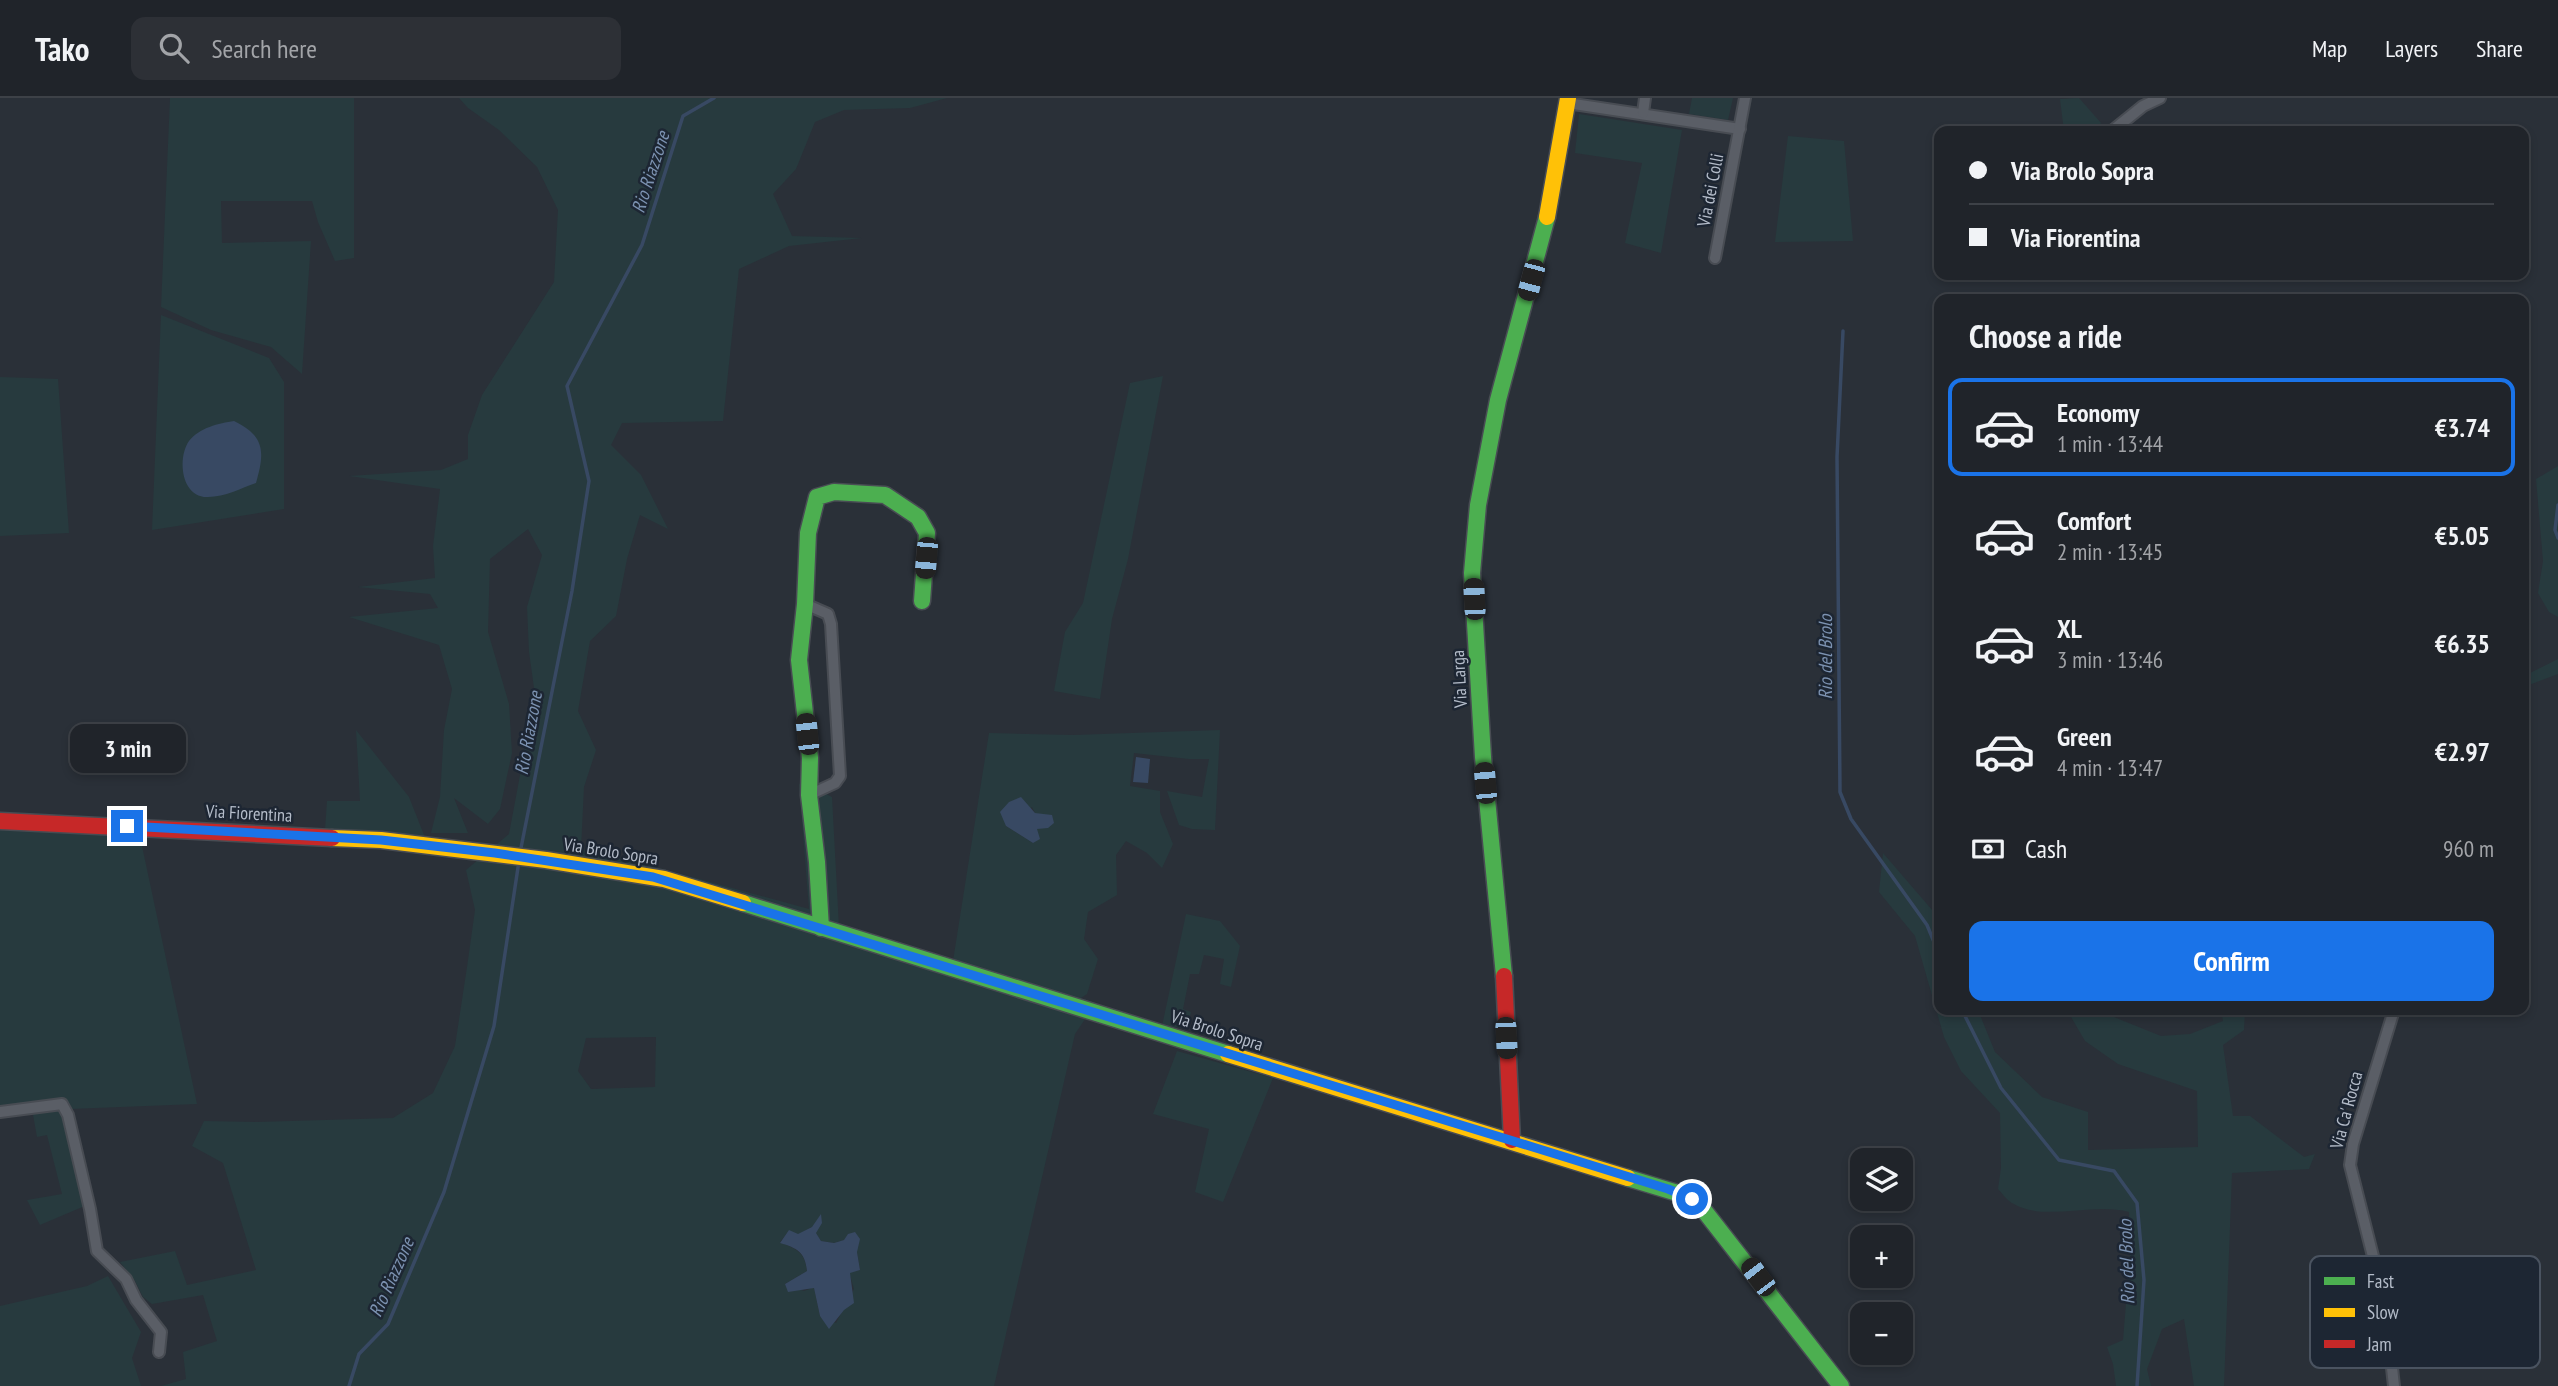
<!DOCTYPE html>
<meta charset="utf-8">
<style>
:root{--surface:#20242a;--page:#2d3036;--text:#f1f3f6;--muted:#a2a4a8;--line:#3d4147;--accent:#1a73e8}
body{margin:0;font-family:"PT Sans Narrow",sans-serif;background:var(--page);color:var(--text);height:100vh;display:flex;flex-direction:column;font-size:26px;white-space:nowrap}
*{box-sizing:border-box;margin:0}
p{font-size:23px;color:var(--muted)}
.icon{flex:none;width:38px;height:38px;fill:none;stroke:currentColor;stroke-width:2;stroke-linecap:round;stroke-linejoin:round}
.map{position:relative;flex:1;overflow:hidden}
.drawer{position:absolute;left:1934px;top:196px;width:595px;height:721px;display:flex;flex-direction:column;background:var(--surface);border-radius:14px;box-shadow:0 4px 10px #0003,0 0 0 2px var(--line)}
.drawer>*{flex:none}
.top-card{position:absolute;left:1934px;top:28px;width:595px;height:154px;border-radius:14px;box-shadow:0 4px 10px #0003,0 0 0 2px var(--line);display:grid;align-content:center;height:154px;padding:0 35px;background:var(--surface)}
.controls{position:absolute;left:1850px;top:1050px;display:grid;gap:14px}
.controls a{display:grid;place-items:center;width:63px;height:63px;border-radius:14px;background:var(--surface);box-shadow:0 4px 10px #0003,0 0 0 2px var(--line);font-size:35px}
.end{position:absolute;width:32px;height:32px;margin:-16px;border:9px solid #1a73e8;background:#fff;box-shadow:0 0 0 4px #fff}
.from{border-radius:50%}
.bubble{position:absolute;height:49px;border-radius:14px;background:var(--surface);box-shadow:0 4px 10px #0003,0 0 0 2px var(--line);font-size:23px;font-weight:700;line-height:49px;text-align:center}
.car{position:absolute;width:21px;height:42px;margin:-21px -10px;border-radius:9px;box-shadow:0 0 5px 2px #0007;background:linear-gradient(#222 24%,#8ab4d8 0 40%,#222 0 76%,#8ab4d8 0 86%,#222 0)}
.top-card b{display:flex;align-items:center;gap:24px;height:66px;font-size:26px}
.top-card b+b{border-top:2px solid var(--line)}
.top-card i{width:18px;height:18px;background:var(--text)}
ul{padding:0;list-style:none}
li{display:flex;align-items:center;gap:21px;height:98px;margin:0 14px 10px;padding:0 21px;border:4px solid transparent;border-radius:14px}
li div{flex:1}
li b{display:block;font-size:26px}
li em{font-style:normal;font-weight:700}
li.active{border-color:var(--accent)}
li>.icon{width:63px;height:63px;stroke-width:1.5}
h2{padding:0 35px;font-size:32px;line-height:84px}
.pay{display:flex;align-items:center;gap:18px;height:77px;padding:0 35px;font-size:26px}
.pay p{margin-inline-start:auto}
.primary-button{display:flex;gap:14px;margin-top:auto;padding:14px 35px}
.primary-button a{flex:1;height:80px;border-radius:14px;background:var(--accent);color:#fff;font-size:28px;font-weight:700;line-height:80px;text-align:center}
header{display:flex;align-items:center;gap:42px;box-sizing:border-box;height:98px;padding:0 35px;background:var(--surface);border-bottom:2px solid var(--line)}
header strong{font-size:33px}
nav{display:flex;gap:38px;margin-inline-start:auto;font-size:24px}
.search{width:490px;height:63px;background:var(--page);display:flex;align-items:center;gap:18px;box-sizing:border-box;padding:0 24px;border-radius:14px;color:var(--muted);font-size:26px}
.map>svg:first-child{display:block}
</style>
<header>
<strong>Tako</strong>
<div class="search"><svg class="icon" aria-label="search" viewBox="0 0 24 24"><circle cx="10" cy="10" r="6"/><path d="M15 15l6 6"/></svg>Search here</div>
<nav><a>Map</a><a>Layers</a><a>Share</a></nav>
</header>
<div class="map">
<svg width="2558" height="1288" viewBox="0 0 2558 1288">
<rect width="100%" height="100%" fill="#2a3038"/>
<g fill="#273a3e" fill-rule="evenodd">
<polygon points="170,0 354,0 354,160 335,163 318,124 312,103 221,103 222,145 311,143 302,276 271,249 211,232 161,209"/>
<path d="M459,0H947L910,10L844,12L815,24L796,71L773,96L792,138L862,140L789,148L739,171L723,323L622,325L611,347L641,377L668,431L640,417L627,461L616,518L590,543L578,613L596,652L584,689L581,751L663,771L809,811L799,686L809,687L832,699L839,829L953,863L989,635L1073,637L1220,632L1215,732L1192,731L1179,727L1167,693L1202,699L1209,661H1189L1134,655L1130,688L1160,693V714L1173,746L1162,770L1147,755L1126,743L1116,757L1117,797L1088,814L1084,841L1098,861L1087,896L1081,900L1096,905L1075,936L994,1288H161L186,1281L183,1254L217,1243L203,1197L152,1206L143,1199L135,1183L120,1164L175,1153L187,1187L256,1172L223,1065L192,1048L204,1023L257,1024L393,1020L433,995L455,948L467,869L475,812L466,772L509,736L535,597L529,554L527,509L542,457L528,431L490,461L488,534L509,606L512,655L500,711L488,726L454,700L468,735H431L440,699L444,632L452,591L439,547L349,519L438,510L430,496L358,489L435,480L433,448L440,391L349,378L441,372L468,361V337L482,297L554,184L558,112L537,69L499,32L468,10ZM1032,709L1035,715L1045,718L1037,731L1033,745L1006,728ZM656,939L655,989L591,991L578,973L586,940ZM812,1129L821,1143L834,1145L844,1142L857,1154L860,1172L849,1174L854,1191L836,1225L820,1218L814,1189L804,1193L785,1186L807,1173C805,1154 796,1151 780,1144L789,1133L798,1137Z"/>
<polygon points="1692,0 1733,0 1728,22 1689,16"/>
<polygon points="2079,0 2101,25 2094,33 2064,33 2060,1"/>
<polygon points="1579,16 1682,32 1661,155 1625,145 1642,65 1575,55"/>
<polygon points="1788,38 1844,43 1853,143 1775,144"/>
<polygon points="161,217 269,260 284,284 284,411 152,432"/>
<polygon points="1163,278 1128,461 1112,521 1100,601 1054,593 1065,534 1083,505 1130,285"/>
<polygon points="0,279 58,281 69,435 0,438"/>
<polygon points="2558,368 2558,519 2549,514 2538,495 2543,463 2536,381"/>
<polygon points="2558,561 2558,576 2529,587 2524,604 2524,578"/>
<polygon points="356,632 409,699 426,742 325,732 327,703 360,703"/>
<polygon points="0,726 139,734 197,1006 70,1011 94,1104 40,1127 27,1102 62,1096 47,1037 37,1039 32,1011 0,1010"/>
<path d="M1883,755L1939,820V912H1978L1995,954L2042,999L2088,1014V1052L2198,1049L2197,993L2118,966L2085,943L2067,912H2107L2109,917L2161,938L2190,936L2223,923L2221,912H2245L2244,932L2223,947L2233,1018H2250L2304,1059L2315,1056L2309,1071L2232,1075L2224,1288H2194L2184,1221L2162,1231L2147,1271L2151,1288H2116L2113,1266L2107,1249L2123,1242L2130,1157L2129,1114C2093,1104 2045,1124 2014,1106C2007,1103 2003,1096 1998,1091L2001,1070L2000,1015L1961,973L1944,939L1915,838L1879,794Z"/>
<polygon points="1186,816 1220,823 1240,848 1231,889 1220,886 1224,861 1204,857 1199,876 1190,876 1183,911 1191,914 1187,930 1162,928"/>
<polygon points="1177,953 1273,980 1223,1104 1195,1094 1209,1031 1153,1016"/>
<polygon points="108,1178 141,1234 132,1260 141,1288 0,1288 0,1208 87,1188"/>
</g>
<g fill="#384963">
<path d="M234,323C265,338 265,354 256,385C241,390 225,399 208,399C181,400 177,360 189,343C199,330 219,325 234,323Z"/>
<polygon points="1136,659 1150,661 1148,685 1133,684"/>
<polygon points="1021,699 1035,715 1052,717 1054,725 1048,730 1037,731 1040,741 1033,745 1006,728 1000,714 1009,704"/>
<path d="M821,1116L822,1125L816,1135L821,1143L834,1145L844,1142L848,1136L855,1134L860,1141L857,1154L860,1172L850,1175L854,1205L844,1212L829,1231L820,1218L814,1190L788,1194L785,1186L807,1173C805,1154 797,1150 780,1145L789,1132L798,1136L812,1129Z"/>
</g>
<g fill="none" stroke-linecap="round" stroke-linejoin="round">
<g stroke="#384963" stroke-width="3.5">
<polyline points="1843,233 1837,359 1840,694 1851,721 1927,827 1939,856"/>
<polyline points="2558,407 2555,432 2558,440"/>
<polyline points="520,755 572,493 589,383 567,288 642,147 683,18 714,0"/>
<polyline points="1962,912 2001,990 2059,1062 2114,1073 2137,1105 2144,1182 2137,1288"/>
<polyline points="349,1288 359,1256 388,1226 444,1094 494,928 519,763"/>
</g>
<g stroke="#484c53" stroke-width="14">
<g id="street">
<polyline points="1567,5 1740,31"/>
<polyline points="1643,15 1645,0"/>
<polyline points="2112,33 2143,8 2160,0"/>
<polyline points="1715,160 1745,0"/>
<polyline points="805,506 828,516 831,526 840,678 835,685 809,697"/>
<polyline points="2394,912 2353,1046 2350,1067 2385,1206 2394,1288"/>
<polyline points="0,1014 62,1006 68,1017 90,1111 97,1153 126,1181 136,1202 161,1234 159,1254"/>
</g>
</g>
<g stroke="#484c53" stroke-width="19">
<g id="fast">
<polyline points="743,805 1228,956"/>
<polyline points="821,830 817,764 809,697 810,660 799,562 805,506 808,435 817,399 834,394 885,397 918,419 927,435 922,503"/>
<polyline points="1504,878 1483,659 1472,475 1478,407 1498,302 1547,119"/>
<polyline points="1628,1080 1684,1097 1699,1106 1841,1288"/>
</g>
</g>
<g stroke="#484c53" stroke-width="19">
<g id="slow">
<polyline points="1547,119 1568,0"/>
<polyline points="332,740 381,742 546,762 664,781 743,805"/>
<polyline points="1228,956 1628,1080"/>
</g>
</g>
<g stroke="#484c53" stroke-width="19">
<g id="jam">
<polyline points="0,723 332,740"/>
<polyline points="1504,878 1512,1042"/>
</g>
</g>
<use href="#street" stroke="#5a5e66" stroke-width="10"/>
<use href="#fast" stroke="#4caf50" stroke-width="16"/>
<use href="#slow" stroke="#ffc107" stroke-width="16"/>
<use href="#jam" stroke="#c62828" stroke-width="16"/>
</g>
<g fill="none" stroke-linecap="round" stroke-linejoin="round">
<polyline stroke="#1a73e8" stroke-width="9" points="127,728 381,742 495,755 653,779 1536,1050 1668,1091 1692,1101"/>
</g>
<g text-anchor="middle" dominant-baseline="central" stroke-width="5" stroke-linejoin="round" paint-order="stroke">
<g font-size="18" fill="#b4bcc9" stroke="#1d2633">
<text transform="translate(1710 92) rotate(-79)">Via dei Colli</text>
<text transform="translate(1459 581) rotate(-93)">Via Larga</text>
<text transform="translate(249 715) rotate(3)">Via Fiorentina</text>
<text transform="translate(611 753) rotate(9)">Via Brolo Sopra</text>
<text transform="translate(1217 932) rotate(18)">Via Brolo Sopra</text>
<text transform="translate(2346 1012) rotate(-75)">Via Ca' Rocca</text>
</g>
<g font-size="19" font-style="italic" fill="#7c92b1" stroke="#1d2633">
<text transform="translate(650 74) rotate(-72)">Rio Riazzone</text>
<text transform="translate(1825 559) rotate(-90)">Rio del Brolo</text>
<text transform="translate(528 635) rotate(-80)">Rio Riazzone</text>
<text transform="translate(2126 1164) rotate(-92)">Rio del Brolo</text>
<text transform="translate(391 1179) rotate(-66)">Rio Riazzone</text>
</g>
</g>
<rect x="2310" y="1158" width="230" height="112" rx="10" fill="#1d2633" stroke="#4a5360" stroke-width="2"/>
<rect x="2324" y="1179" width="31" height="8" fill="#4caf50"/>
<rect x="2324" y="1210" width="31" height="9" fill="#ffc107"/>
<rect x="2324" y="1242" width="31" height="8" fill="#c62828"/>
<g font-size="19" fill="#b4bcc9">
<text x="2367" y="1190">Fast</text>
<text x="2367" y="1221">Slow</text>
<text x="2367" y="1253">Jam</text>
</g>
</svg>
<div class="controls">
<a><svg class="icon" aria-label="layers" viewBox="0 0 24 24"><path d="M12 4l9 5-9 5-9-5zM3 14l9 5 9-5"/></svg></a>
<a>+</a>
<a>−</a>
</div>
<i class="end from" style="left:1692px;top:1101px"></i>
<i class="end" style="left:127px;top:728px"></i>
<div class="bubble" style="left:70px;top:626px;width:116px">3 min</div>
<i class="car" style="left:1531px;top:182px;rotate:195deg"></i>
<i class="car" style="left:926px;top:460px;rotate:185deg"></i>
<i class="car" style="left:1474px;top:501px;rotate:357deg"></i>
<i class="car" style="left:807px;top:636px;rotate:354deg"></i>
<i class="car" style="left:1485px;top:685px;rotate:355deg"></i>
<i class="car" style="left:1506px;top:940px;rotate:177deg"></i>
<i class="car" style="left:1758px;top:1179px;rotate:323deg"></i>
<div class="top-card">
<b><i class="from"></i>Via Brolo Sopra</b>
<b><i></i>Via Fiorentina</b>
</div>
<section class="drawer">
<h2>Choose a ride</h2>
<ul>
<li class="active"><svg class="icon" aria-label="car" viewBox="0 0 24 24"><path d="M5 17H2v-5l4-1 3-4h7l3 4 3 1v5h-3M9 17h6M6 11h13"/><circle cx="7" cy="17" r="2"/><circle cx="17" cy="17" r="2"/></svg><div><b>Economy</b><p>1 min · 13:44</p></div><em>€3.74</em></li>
<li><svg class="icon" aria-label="car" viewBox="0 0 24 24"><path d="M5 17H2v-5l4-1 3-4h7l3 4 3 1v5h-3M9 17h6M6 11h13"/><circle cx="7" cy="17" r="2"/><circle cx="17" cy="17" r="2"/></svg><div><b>Comfort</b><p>2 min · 13:45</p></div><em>€5.05</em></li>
<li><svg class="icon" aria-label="car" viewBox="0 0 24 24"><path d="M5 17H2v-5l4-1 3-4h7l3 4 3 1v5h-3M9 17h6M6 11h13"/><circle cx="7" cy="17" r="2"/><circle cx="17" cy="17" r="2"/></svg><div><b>XL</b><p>3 min · 13:46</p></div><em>€6.35</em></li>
<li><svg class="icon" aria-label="car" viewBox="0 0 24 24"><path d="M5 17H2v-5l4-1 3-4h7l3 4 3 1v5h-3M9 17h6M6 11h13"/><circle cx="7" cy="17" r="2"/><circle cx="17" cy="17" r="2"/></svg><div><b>Green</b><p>4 min · 13:47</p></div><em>€2.97</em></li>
</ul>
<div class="pay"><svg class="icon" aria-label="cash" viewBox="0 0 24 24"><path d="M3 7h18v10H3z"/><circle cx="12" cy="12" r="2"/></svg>Cash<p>960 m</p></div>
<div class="primary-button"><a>Confirm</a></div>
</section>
</div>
